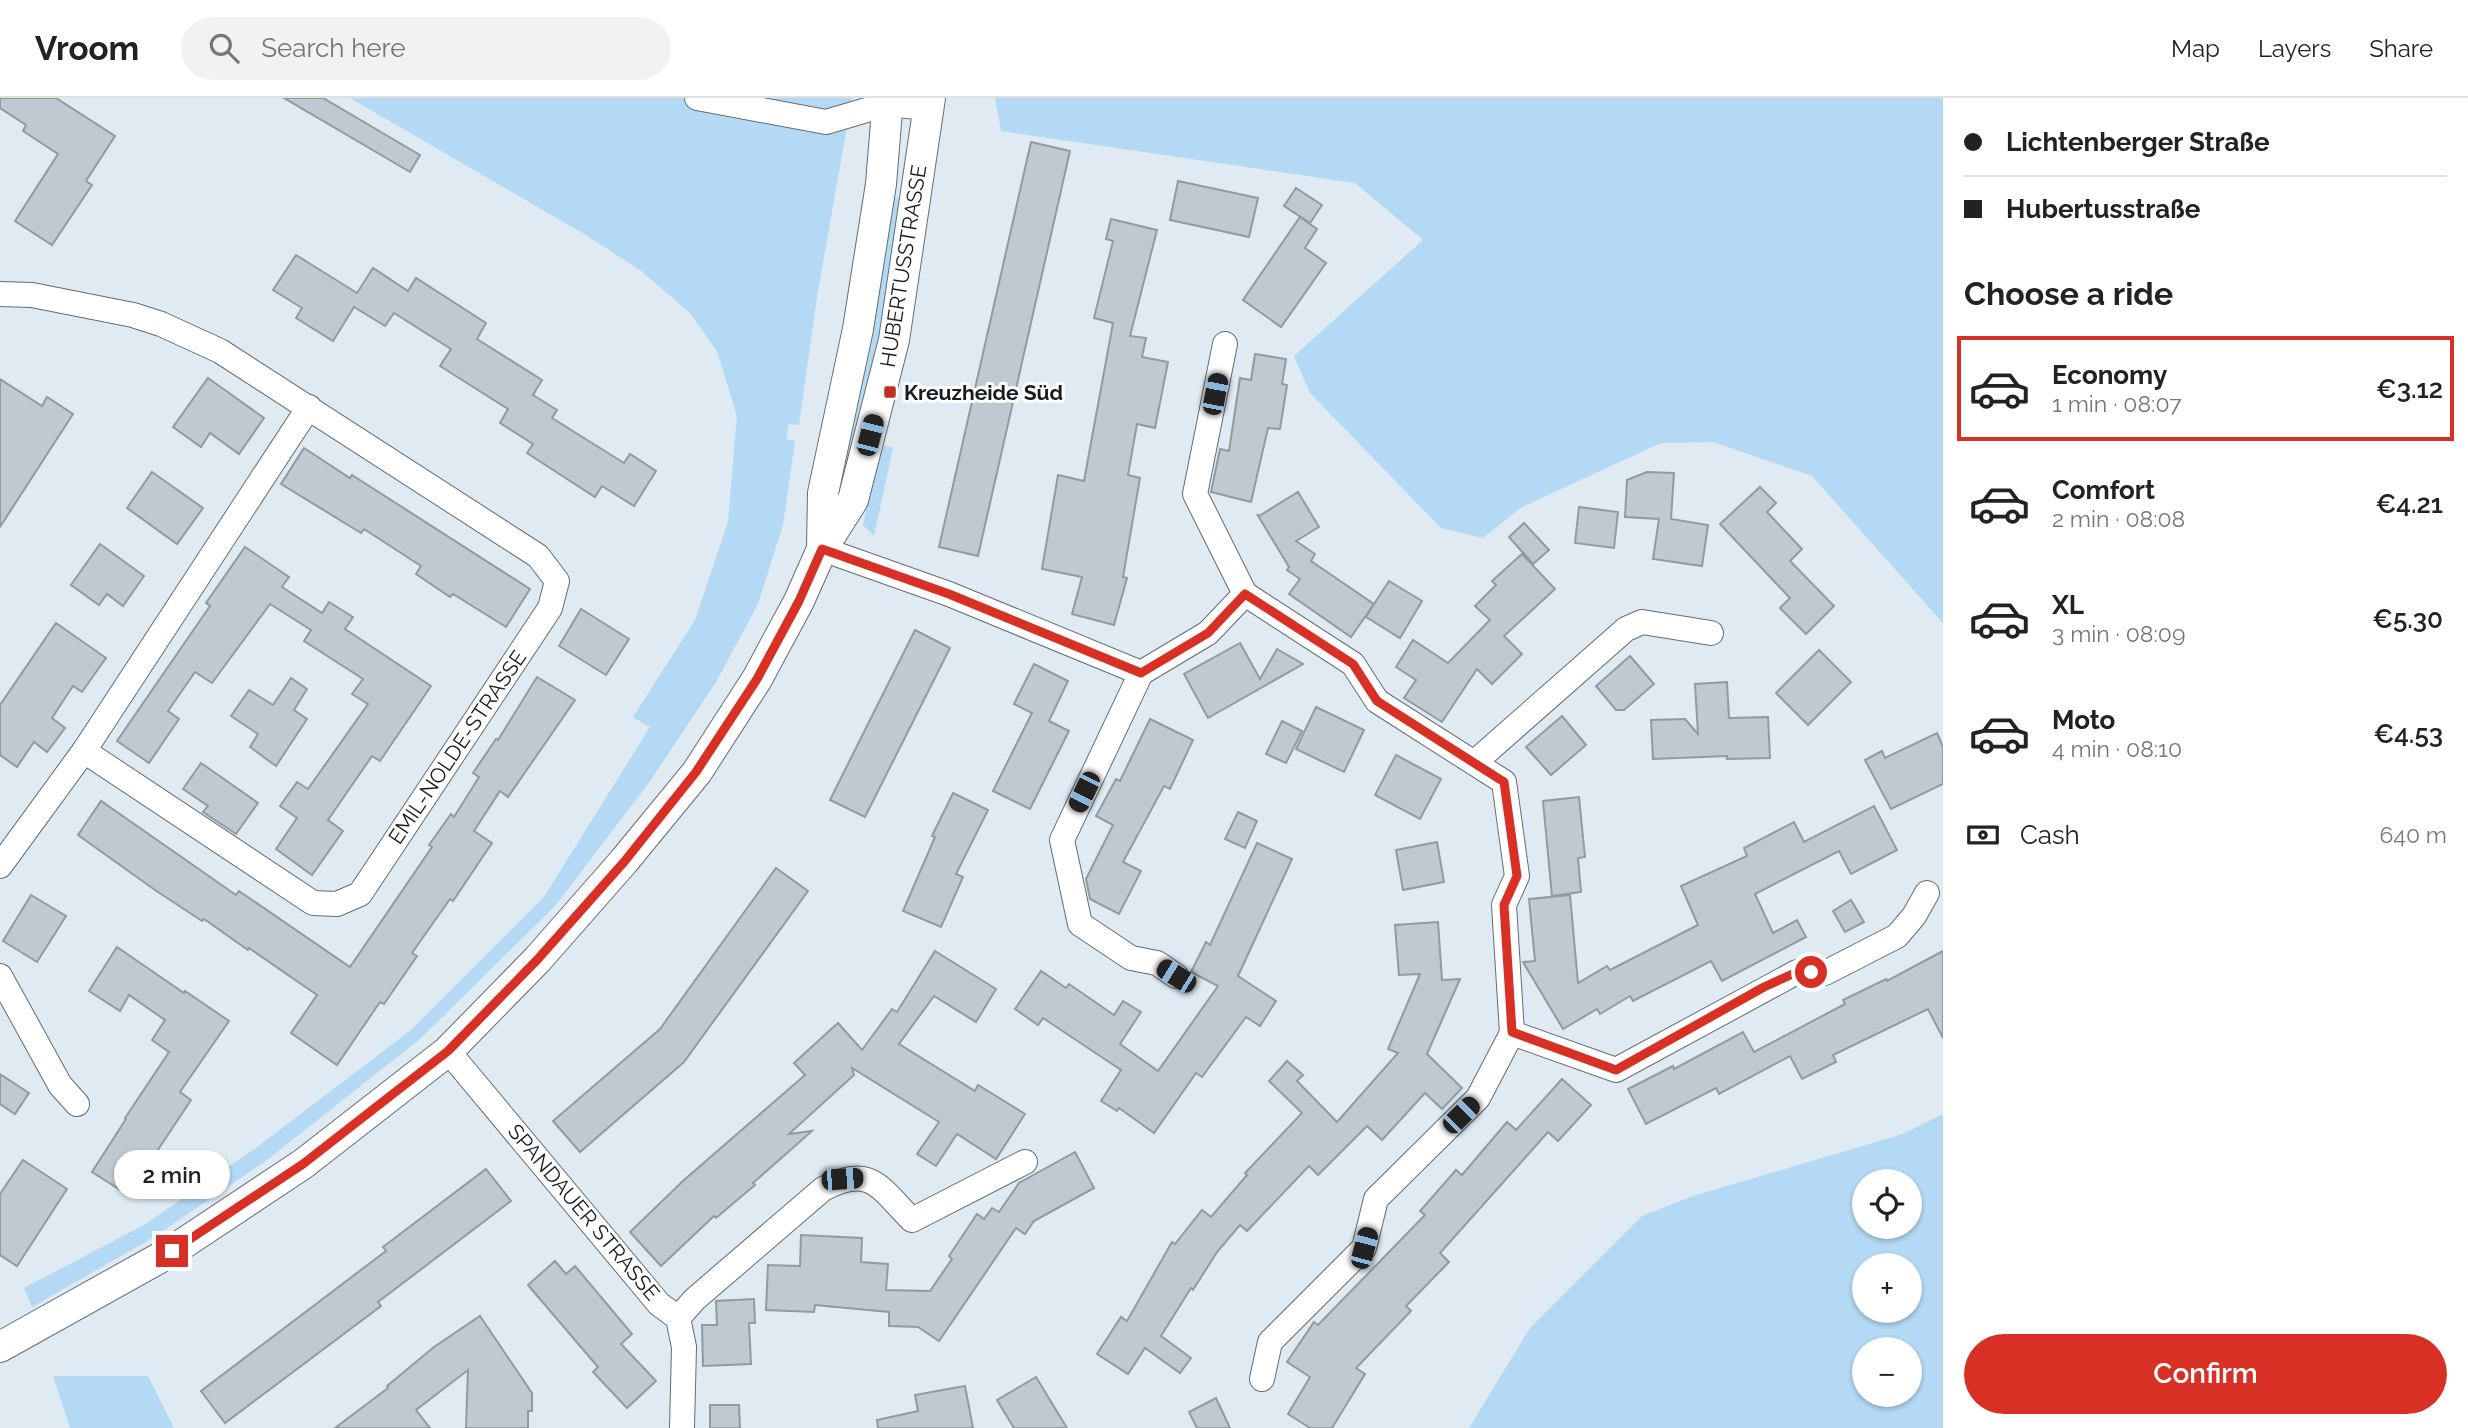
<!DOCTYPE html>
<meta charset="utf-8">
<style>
:root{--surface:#fff;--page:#f2f2f2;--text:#222;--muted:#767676;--line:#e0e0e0;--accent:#d93025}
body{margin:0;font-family:Raleway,sans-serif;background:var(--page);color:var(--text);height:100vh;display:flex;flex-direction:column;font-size:26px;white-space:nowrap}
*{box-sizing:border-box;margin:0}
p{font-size:23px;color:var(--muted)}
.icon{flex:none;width:38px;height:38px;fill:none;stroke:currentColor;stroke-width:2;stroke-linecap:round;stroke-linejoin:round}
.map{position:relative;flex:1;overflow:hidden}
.side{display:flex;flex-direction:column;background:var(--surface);width:525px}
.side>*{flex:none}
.hud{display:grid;align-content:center;height:154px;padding:0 21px;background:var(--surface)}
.buttons{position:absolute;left:1852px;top:1071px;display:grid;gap:14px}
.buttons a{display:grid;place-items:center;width:70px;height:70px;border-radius:50%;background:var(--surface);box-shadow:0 2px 5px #0004;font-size:35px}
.end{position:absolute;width:32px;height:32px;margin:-16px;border:9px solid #d93025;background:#fff;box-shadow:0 0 0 4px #fff}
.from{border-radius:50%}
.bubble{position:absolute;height:49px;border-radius:24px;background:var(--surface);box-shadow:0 2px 5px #0004;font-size:23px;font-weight:600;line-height:49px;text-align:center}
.car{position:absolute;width:21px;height:42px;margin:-21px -10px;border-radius:9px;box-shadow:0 0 5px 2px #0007;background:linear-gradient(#222 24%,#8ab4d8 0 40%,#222 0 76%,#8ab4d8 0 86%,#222 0)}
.hud b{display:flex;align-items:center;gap:24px;height:66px;font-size:26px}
.hud b+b{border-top:2px solid var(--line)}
.hud i{width:18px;height:18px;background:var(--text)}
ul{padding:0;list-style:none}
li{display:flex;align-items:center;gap:21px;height:105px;margin:0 14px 10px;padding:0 7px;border:4px solid transparent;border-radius:0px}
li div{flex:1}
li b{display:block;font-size:26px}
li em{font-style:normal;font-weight:600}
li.current{border-color:var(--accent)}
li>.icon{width:63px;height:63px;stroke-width:1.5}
h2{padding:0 21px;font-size:32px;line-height:84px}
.pay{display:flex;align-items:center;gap:18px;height:77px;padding:0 21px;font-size:26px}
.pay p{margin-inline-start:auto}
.primary-button{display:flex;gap:14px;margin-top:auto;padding:14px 21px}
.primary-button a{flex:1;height:80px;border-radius:42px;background:var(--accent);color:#fff;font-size:28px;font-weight:600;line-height:80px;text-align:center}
header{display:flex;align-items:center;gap:42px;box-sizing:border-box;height:98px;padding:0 35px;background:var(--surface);border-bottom:2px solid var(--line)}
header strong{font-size:33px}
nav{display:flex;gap:38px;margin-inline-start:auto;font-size:24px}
.search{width:490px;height:63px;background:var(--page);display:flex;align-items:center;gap:18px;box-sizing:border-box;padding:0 24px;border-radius:38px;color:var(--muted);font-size:26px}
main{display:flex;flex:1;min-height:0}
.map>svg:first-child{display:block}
</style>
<header>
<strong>Vroom</strong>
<div class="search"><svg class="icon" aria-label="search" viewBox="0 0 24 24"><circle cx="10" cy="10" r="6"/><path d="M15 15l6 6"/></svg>Search here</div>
<nav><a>Map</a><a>Layers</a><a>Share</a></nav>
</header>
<main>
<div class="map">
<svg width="1943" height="1330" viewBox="0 0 1943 1330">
<rect width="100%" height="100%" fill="#dfeaf2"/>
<g fill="#b3d9f5" fill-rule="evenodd">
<polygon points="350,0 852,0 817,199 799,327 789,326 786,341 795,343 783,427 758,506 716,584 648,686 555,808 420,941 267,1062 154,1139 32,1209 24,1190 144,1127 256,1050 411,932 544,799 650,629 633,619 695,522 728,424 737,318 717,253 689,214 640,172 584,136"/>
<polygon points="995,0 1943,0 1943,525 1812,378 1713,344 1661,345 1522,409 1483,440 1441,430 1310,295 1294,258 1423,142 1355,85 1001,33"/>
<polygon points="886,98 904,102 890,191 849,392 838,389"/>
<polygon points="880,346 893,350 874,438 863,427"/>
<path d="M1943,1016V1330H1469L1530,1230L1642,1118L1693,1098L1903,1036ZM1909,1083V1129H1864V1083ZM1864,1167H1909V1213H1864ZM1864,1251H1909V1297H1864Z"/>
<polygon points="53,1278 148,1278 174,1330 70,1330"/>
</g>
<g fill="#bec9d0" stroke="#909aa1" stroke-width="2">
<polygon points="0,0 56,0 115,38 86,83 92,87 52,147 15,123 58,56 23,33 26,27 0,10"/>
<polygon points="284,0 323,0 420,57 410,74"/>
<polygon points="1031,44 1070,53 978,458 939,449"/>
<polygon points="1178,83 1258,100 1249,139 1170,122"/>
<polygon points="1296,90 1322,107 1310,125 1284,108"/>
<polygon points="1300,119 1317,131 1305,150 1326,165 1281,229 1243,202"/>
<polygon points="1111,121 1157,132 1130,238 1146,240 1142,259 1168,264 1155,330 1137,326 1128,377 1140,380 1123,479 1127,480 1114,527 1072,516 1082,479 1042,471 1058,377 1084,383 1113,225 1094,220 1113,143 1106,141"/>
<polygon points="296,157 357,195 373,170 408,193 416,180 486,225 477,241 542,282 533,297 557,312 552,320 624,365 630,356 656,373 634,408 602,388 595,399 527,355 533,346 500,325 508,311 440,268 451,251 394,215 385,228 354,209 333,243 296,220 302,210 273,192"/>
<polygon points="1255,256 1286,261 1282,286 1287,287 1280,331 1268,330 1251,404 1211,394 1220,351 1229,353 1240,280 1251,282"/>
<polygon points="208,280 264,320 239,356 210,335 201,349 173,329"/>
<polygon points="0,281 42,308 47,299 73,316 0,429"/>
<polygon points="304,350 350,380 352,377 530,491 506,529 453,496 450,499 416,476 421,468 364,431 361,435 281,386"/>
<polygon points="152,374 203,410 177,446 127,410"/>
<polygon points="1647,374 1674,375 1671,421 1708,427 1702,468 1653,461 1659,421 1625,419 1627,382"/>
<polygon points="1760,389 1776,405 1767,414 1802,451 1790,463 1834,508 1806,536 1780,510 1790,500 1720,426"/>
<polygon points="1298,394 1319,429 1296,443 1315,456 1311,463 1374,506 1389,483 1422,503 1400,540 1366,519 1374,506 1351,539 1289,496 1300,481 1287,472 1289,469 1257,416 1259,418"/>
<polygon points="1579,409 1618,414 1614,450 1575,445"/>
<polygon points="1524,425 1549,452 1533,466 1509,439"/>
<polygon points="100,446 144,478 123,508 107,496 99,507 71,487"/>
<polygon points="245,449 289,479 282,489 322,515 329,504 353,519 345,531 431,588 380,663 372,658 328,722 343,733 312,777 276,751 297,720 280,708 297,684 308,691 368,606 352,596 363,581 304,543 311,532 270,506 212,585 195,574 168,613 179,621 149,665 117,643 210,508 206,505"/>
<polygon points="1522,456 1555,491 1504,538 1522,556 1492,586 1477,571 1442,624 1404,600 1416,582 1396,569 1413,542 1448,565 1490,522 1475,508 1496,487 1492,483"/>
<polygon points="581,511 629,541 606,577 559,548"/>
<polygon points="56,525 106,560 82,594 73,588 52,620 65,630 47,654 34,644 17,669 0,657 0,607"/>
<polygon points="915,532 950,550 865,719 830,702"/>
<polygon points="1240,545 1260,581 1277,551 1303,566 1208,620 1184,576"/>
<polygon points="1819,552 1851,584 1808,627 1776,595"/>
<polygon points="1630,558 1654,586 1624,612 1616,612 1596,588"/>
<polygon points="1034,566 1068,583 1049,623 1069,633 1030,711 993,693 1032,615 1014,606"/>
<polygon points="537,579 575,602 508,699 500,693 474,733 492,745 453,803 450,801 412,855 417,858 384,906 380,904 337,967 291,935 317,897 249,850 248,852 204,821 202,823 155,792 78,737 101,703 236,797 239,793 350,869 432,749 429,747 451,716 454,719 479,679 473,675 496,641 498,642"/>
<polygon points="291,580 307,591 294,612 307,621 276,668 250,649 258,636 231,618 249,592 273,607"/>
<polygon points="1727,584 1729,620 1768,619 1770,660 1727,661 1727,658 1653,661 1651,622 1685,621 1698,636 1695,586"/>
<polygon points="1316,609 1364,632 1344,674 1296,651"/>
<polygon points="1562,618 1586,647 1551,677 1526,649"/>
<polygon points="1150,621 1193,642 1170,691 1164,688 1123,764 1141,773 1119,816 1090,801 1086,781 1113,727 1096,718 1116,681 1120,683"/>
<polygon points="1282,623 1302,633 1286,665 1266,656"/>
<polygon points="1937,635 1943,649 1943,686 1891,711 1865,662 1882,653 1885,660"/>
<polygon points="1396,657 1441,681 1420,721 1375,697"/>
<polygon points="201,665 258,705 236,736 203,714 208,708 183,691"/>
<polygon points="953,695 988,712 956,776 963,779 941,829 903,813 935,739 932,738"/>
<polygon points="1579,699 1585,759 1578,760 1581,794 1552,798 1543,703"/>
<polygon points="1874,708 1897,752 1851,776 1839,753 1755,796 1773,835 1797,822 1806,839 1722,883 1711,863 1633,903 1630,898 1600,916 1597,911 1563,931 1523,864 1535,863 1529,801 1570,797 1578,885 1607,868 1610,872 1698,827 1681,788 1747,758 1744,750 1794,724 1804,744"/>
<polygon points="1238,714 1257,723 1245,750 1225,741"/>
<polygon points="1437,744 1444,784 1403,792 1396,752"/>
<polygon points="1257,745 1292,761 1238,878 1276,903 1260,928 1246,919 1202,979 1196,975 1154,1035 1119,1010 1117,1013 1101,1003 1121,972 1043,920 1038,927 1015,911 1041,873 1066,890 1069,886 1114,917 1123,903 1141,914 1120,946 1158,973 1218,888 1191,874 1206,844 1210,847"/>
<polygon points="776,770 808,793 684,964 580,1054 553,1023 660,931"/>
<polygon points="31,797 66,818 37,864 3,843"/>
<polygon points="1851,802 1864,824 1845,834 1833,813"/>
<polygon points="1438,824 1442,882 1460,881 1427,956 1462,990 1442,1011 1425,995 1382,1042 1367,1028 1318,1077 1309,1068 1247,1133 1240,1127 1217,1154 1193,1192 1191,1190 1161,1238 1191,1260 1180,1275 1145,1250 1128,1276 1097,1256 1121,1219 1127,1223 1172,1144 1175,1146 1202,1112 1211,1119 1247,1077 1245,1075 1302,1015 1269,983 1287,963 1303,977 1297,983 1337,1024 1398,955 1388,951 1420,876 1399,877 1395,827"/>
<polygon points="117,849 184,895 185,893 229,923 180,994 191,1002 128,1097 92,1074 126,1021 125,1020 169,954 152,942 165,922 129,897 120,913 89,893"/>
<polygon points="935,853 996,891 976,924 934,898 899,946 975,993 978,987 1025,1016 996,1061 957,1036 936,1068 917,1056 939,1024 852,970 854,977 789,1036 812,1033 753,1085 755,1087 716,1120 714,1118 661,1168 630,1134 684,1082 805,977 794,965 838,925 862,952 892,911 897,914"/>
<polygon points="1943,853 1943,940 1928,911 1833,957 1836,964 1802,981 1790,958 1719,996 1716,990 1646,1026 1628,991 1673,968 1674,971 1743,934 1754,954 1845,906 1843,902 1886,881 1887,883"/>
<polygon points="0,976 29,995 15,1016 0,1006"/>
<polygon points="1562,981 1591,1007 1558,1043 1548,1034 1440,1155 1449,1164 1406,1208 1411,1213 1356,1270 1365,1276 1332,1330 1310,1330 1288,1316 1310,1279 1287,1264 1314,1224 1318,1227 1425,1117 1420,1113 1456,1072 1462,1077 1507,1024 1516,1032"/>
<polygon points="1075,1054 1094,1090 1034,1123 1025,1136 1016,1130 939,1243 918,1229 889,1228 889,1214 815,1207 814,1214 766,1212 768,1167 800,1168 801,1137 862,1140 861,1164 888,1166 886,1192 930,1193 952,1161 949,1158 977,1116 984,1121 992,1110 999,1114 1019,1085"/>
<polygon points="23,1062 67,1091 17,1168 0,1157 0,1096"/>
<polygon points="486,1071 511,1103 378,1204 381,1208 225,1325 201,1293 386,1153 383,1149"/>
<polygon points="555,1163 566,1176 575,1168 632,1236 621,1246 656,1283 627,1310 593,1274 598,1269 528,1187"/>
<polygon points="754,1201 755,1225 749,1225 751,1266 703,1268 702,1227 717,1227 716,1203"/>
<polygon points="480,1218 532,1295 532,1313 528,1313 528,1330 466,1330 468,1272 416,1312 430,1330 335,1330 388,1290 387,1288 434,1249"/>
<polygon points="1036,1279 1067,1330 1014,1330 997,1302"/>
<polygon points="965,1288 973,1330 878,1330 877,1322 918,1313 915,1297"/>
<polygon points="1216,1300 1230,1330 1197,1330 1189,1314"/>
<polygon points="710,1307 739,1307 740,1330 710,1330"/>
</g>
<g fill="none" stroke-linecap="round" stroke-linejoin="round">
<g stroke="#636d74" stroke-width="26">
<g id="minor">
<polyline points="697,0 826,24 887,6 928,10"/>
<polyline points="0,196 32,197 133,217 161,226 220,253 538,458 557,483 550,510 360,796 337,806 313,805 84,653 0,768"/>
<polyline points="1225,246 1195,396 1245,496"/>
<polyline points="822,451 949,496 1141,575 1208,535 1245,496"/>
<polyline points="1245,496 1353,566 1377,603 1504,684 1517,778 1504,807 1512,935"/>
<polyline points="1141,575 1062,742 1080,826 1131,860 1157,865 1176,878"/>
<polyline points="84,653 309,309"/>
<polyline points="1475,664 1626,531 1642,524 1711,535"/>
<polyline points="0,878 60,987 77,1006"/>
<polyline points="1512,935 1616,972 1797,874 1825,875 1897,838 1914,818 1927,795"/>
<polyline points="448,953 659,1206 678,1220 684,1249 682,1330"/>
<path d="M678,1220L695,1201L823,1091C871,1066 879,1089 912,1122L1025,1064"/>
<polyline points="1262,1281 1270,1244 1364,1150 1376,1101 1478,1000 1512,935"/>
</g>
</g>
<g stroke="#636d74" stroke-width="32">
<g id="tertiary">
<polyline points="822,450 823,395 858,231 881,86 888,0"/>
<polyline points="0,1249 172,1153 303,1066 448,953 537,862 624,763 697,674 757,581 799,503 822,451 853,402 894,242 930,0"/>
</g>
</g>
<use href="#minor" stroke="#fff" stroke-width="24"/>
<use href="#tertiary" stroke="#fff" stroke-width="30"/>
</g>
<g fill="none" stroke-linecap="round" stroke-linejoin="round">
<polyline stroke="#d93025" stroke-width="9" points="172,1153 303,1066 448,953 537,862 624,764 696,674 757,581 799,503 822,451 949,496 1141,575 1208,535 1245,496 1353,566 1377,603 1504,684 1517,778 1504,807 1512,934 1616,972 1764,889 1797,874 1811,874"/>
</g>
<rect fill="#bd3023" stroke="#fff" stroke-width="2.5" x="883" y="287" width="14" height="14" rx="3.5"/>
<g text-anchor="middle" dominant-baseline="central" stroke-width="6" stroke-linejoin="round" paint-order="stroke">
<g font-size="21" fill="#181c1e" stroke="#fff">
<text transform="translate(903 168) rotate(-81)">HUBERTUSSTRASSE</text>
<text transform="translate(457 649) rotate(-56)">EMIL-NOLDE-STRASSE</text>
<text transform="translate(584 1114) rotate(50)">SPANDAUER STRASSE</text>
</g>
<g font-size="21" font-weight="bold" fill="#181c1e" stroke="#fff" text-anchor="start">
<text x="904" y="294">Kreuzheide Süd</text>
</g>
</g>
</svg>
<div class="buttons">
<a><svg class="icon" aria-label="locate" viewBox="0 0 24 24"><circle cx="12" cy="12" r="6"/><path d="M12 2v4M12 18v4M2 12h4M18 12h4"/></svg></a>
<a>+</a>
<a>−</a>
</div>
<i class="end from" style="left:1811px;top:874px"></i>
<i class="end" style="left:172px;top:1153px"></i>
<div class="bubble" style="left:114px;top:1052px;width:116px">2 min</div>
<i class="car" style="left:1215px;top:296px;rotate:11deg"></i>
<i class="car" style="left:870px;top:337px;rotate:14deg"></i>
<i class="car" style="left:1084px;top:694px;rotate:206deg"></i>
<i class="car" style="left:1176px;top:878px;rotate:302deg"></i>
<i class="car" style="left:1461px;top:1017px;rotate:45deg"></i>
<i class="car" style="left:842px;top:1081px;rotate:86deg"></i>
<i class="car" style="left:1364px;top:1150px;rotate:15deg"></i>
</div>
<section class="side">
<div class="hud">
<b><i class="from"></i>Lichtenberger Straße</b>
<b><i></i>Hubertusstraße</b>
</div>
<h2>Choose a ride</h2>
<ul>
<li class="current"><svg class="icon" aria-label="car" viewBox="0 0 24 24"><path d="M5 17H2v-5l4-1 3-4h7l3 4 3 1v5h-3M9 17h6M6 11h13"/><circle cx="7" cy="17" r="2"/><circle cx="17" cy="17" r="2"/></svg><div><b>Economy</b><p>1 min · 08:07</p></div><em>€3.12</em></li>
<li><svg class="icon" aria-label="car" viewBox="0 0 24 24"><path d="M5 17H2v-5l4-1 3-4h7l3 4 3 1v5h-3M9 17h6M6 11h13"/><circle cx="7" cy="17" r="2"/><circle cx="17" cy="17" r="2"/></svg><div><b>Comfort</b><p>2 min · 08:08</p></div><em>€4.21</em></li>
<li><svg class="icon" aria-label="car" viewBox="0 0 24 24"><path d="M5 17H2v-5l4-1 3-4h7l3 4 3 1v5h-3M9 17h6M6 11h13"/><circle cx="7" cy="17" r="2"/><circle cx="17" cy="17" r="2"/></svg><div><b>XL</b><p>3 min · 08:09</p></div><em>€5.30</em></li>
<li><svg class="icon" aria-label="car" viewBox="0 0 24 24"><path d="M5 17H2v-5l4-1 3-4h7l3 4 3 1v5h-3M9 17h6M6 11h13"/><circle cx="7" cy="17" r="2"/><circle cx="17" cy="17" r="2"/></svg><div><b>Moto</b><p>4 min · 08:10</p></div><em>€4.53</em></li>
</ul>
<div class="pay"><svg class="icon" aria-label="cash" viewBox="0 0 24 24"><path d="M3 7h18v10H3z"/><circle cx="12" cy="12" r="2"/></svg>Cash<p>640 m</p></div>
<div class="primary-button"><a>Confirm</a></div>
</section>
</main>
